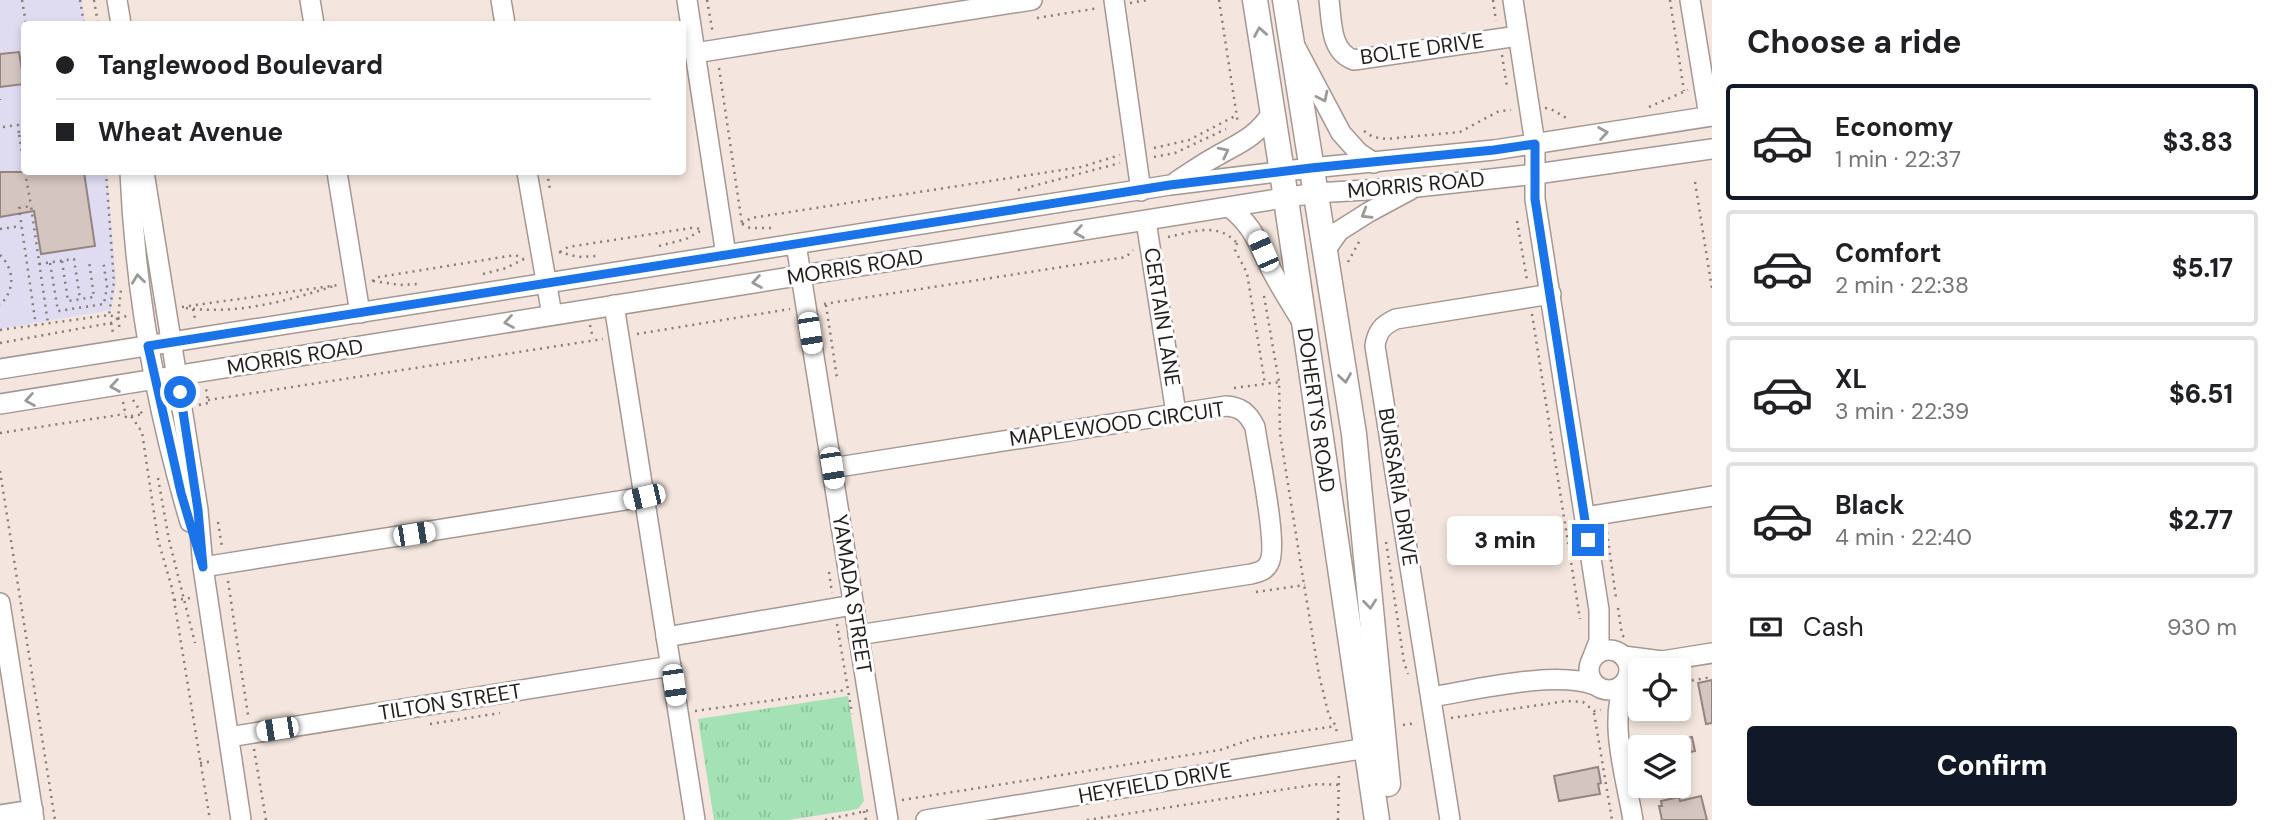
<!DOCTYPE html>
<meta charset="utf-8">
<style>
:root{--surface:#fff;--page:#f6f6f6;--text:#202124;--muted:#757577;--line:#e0e0e0;--accent:#111827}
body{margin:0;font-family:"DM Sans",sans-serif;background:var(--page);color:var(--text);height:100vh;display:flex;flex-direction:column;font-size:26px;white-space:nowrap}
*{box-sizing:border-box;margin:0}
p{font-size:23px;color:var(--muted)}
.icon{flex:none;width:38px;height:38px;fill:none;stroke:currentColor;stroke-width:2;stroke-linecap:round;stroke-linejoin:round}
.map{position:relative;flex:1;overflow:hidden}
.details{display:flex;flex-direction:column;background:var(--surface);width:560px}
.details>*{flex:none}
.guide{position:absolute;left:21px;top:21px;width:665px;height:154px;border-radius:7px;box-shadow:0 4px 10px #0003;display:grid;align-content:center;height:154px;padding:0 35px;background:var(--surface)}
.buttons{position:absolute;left:1628px;top:658px;display:grid;gap:14px}
.buttons a{display:grid;place-items:center;width:63px;height:63px;border-radius:7px;background:var(--surface);box-shadow:0 4px 10px #0003;font-size:35px}
.end{position:absolute;width:32px;height:32px;margin:-16px;border:9px solid #1a73e8;background:#fff;box-shadow:0 0 0 4px #fff}
.from{border-radius:50%}
.bubble{position:absolute;height:49px;border-radius:7px;background:var(--surface);box-shadow:0 4px 10px #0003;font-size:23px;font-weight:800;line-height:49px;text-align:center}
.car{position:absolute;width:21px;height:42px;margin:-21px -10px;border-radius:9px;box-shadow:0 0 5px 2px #0007;background:linear-gradient(#fff 24%,#345 0 40%,#fff 0 76%,#345 0 86%,#fff 0)}
.guide b{display:flex;align-items:center;gap:24px;height:66px;font-size:26px}
.guide b+b{border-top:2px solid var(--line)}
.guide i{width:18px;height:18px;background:var(--text)}
ul{padding:0;list-style:none}
li{display:flex;align-items:center;gap:21px;height:116px;margin:0 14px 10px;padding:0 21px;border:4px solid var(--line);border-radius:7px}
li div{flex:1}
li b{display:block;font-size:26px}
li em{font-style:normal;font-weight:800}
li.current{border-color:var(--accent)}
li>.icon{width:63px;height:63px;stroke-width:1.5}
h2{padding:0 35px;font-size:32px;line-height:84px}
.pay{display:flex;align-items:center;gap:18px;height:77px;padding:0 35px;font-size:26px}
.pay p{margin-inline-start:auto}
.primary-button{display:flex;gap:14px;margin-top:auto;padding:14px 35px}
.primary-button a{flex:1;height:80px;border-radius:7px;background:var(--accent);color:#fff;font-size:28px;font-weight:800;line-height:80px;text-align:center}
main{display:flex;flex:1;min-height:0}
.map>svg:first-child{display:block}
</style>
<main>
<div class="map">
<svg width="1712" height="820" viewBox="0 0 1712 820">
<defs>
<pattern id="park-tufts" width="24" height="20" patternUnits="userSpaceOnUse" patternTransform="scale(1.75)"><rect width="24" height="20" fill="#a4e1b5"/><path d="M3 7l-1-3M5 7V3M7 7l1-3M15 17l-1-3M17 17v-4M19 17l1-3" fill="none" stroke="#8dc19b"/></pattern>
</defs>
<rect width="100%" height="100%" fill="#f4e6df"/>
<polygon fill="#dfdcf2" points="0,0 82,0 85,24 24,24 24,172 107,172 116,283 111,310 0,329"/>
<polygon fill="url(#park-tufts)" points="848,696 864,801 858,809 788,820 714,820 698,719"/>
<g fill="#d4c5c1" stroke="#938581" stroke-width="2">
<polygon points="19,52 24,84 0,87 0,54"/>
<polygon points="0,172 84,172 95,246 41,254 34,211 0,217"/>
<polygon points="1712,680 1712,723 1706,724 1698,683"/>
<polygon points="1692,737 1695,751 1678,755 1678,740"/>
<polygon points="1598,767 1601,783 1598,784 1600,794 1559,801 1554,776"/>
<polygon points="1701,796 1707,820 1662,820 1659,806 1662,806 1661,801 1679,797 1680,801"/>
</g>
<g fill="none" stroke-linecap="round" stroke-linejoin="round">
<g stroke="#a59792" stroke-width="22">
<g id="minor">
<polyline points="117,0 121,24"/>
<polyline points="310,0 314,24"/>
<polyline points="501,0 505,24"/>
<polyline points="687,0 726,255"/>
<polyline points="1114,0 1141,191"/>
<path d="M1329,0C1332,22 1330,52 1354,60L1518,36"/>
<polyline points="1513,0 1535,144 1535,199 1599,610 1599,641 1592,659"/>
<polyline points="1690,0 1709,116"/>
<polyline points="1296,48 1341,133 1359,153 1374,163"/>
<polyline points="695,53 1032,0"/>
<path d="M130,172C135,290 156,408 190,522"/>
<polyline points="144,172 184,421 198,510 203,567 241,820"/>
<polyline points="337,172 360,313"/>
<polyline points="527,172 552,315"/>
<path d="M1177,181C1190,173 1202,164 1215,157C1241,142 1255,138 1272,113"/>
<path d="M1229,207C1254,226 1258,244 1272,271C1281,288 1291,304 1301,320"/>
<polyline points="1146,221 1176,413"/>
<polyline points="796,244 888,820"/>
<polyline points="1324,252 1339,231 1369,212 1410,190"/>
<polyline points="614,305 695,820"/>
<polyline points="0,369 1170,185 1311,168 1494,150 1712,116"/>
<polyline points="0,404 1315,193 1417,187 1536,174 1712,149"/>
<path d="M832,468L1226,406C1241,407 1248,413 1255,427C1258,451 1279,547 1269,563C1265,571 1259,572 1251,574L858,635"/>
<polyline points="1585,517 1712,496"/>
<polyline points="203,567 644,497"/>
<polyline points="0,603 34,820"/>
<polyline points="666,637 853,605"/>
<circle cx="1609" cy="670" r="20"/>
<polyline points="1623,656 1662,661 1712,653"/>
<path d="M1625,682C1608,722 1626,777 1633,820"/>
<path d="M1431,697C1475,690 1555,670 1595,685"/>
<polyline points="229,737 671,666"/>
<polyline points="0,815 33,810"/>
<polyline points="926,820 1367,748"/>
<path d="M1450,820L1375,346C1377,331 1383,325 1396,319L1551,294"/>
</g>
</g>
<g stroke="#a59792" stroke-width="27">
<g id="major">
<polyline points="1255,0 1282,172 1377,820"/>
<polyline points="1285,0 1354,434 1388,784"/>
</g>
</g>
<g stroke="#867d78" stroke-width="2.5" stroke-dasharray="2 5" stroke-linecap="butt">
<polyline points="22,0 26,24"/>
<polyline points="80,0 84,24"/>
<polyline points="94,0 98,24"/>
<polyline points="707,0 713,34"/>
<polyline points="1219,0 1238,124"/>
<polyline points="1493,0 1496,21"/>
<polyline points="1670,0 1684,91"/>
<polyline points="1130,3 1148,0"/>
<polyline points="1037,18 1099,8"/>
<polyline points="1502,55 1507,87"/>
<polyline points="719,68 742,224"/>
<polyline points="0,99 0,100"/>
<polyline points="1649,107 1688,90"/>
<path d="M1545,108C1554,108 1561,117 1570,119"/>
<polyline points="3,127 18,125 19,133"/>
<polyline points="1364,131 1373,137 1386,139 1460,132 1499,111 1511,110"/>
<polyline points="24,132 19,133 24,167"/>
<polyline points="1154,148 1189,140 1237,115"/>
<polyline points="1154,157 1175,153 1226,129"/>
<polyline points="25,172 31,206"/>
<polyline points="106,172 114,282 109,315"/>
<polyline points="547,172 550,190"/>
<polyline points="1695,182 1712,289"/>
<polyline points="1018,190 1120,163"/>
<polyline points="1517,221 1527,280"/>
<polyline points="742,224 750,228 773,228"/>
<polyline points="742,224 751,218 1081,167 1120,155"/>
<polyline points="0,229 21,226"/>
<path d="M1168,237C1192,232 1217,222 1236,242"/>
<polyline points="1237,243 1235,250 1247,273 1265,384"/>
<polyline points="659,246 686,239 702,230"/>
<polyline points="559,252 578,257 597,256"/>
<polyline points="560,252 568,247 691,228 704,229"/>
<path d="M0,255C15,270 15,290 0,305"/>
<polyline points="62,261 68,301 94,297 89,261"/>
<polyline points="1348,262 1360,240"/>
<polyline points="50,263 58,311 104,304 107,286 103,260"/>
<polyline points="39,264 74,259 80,299"/>
<polyline points="483,274 506,268 526,258"/>
<polyline points="372,281 379,277 515,255 523,258"/>
<polyline points="373,281 400,285 418,284"/>
<polyline points="1264,296 1279,382 1280,434 1302,572 1319,675 1329,716 1336,726 1337,736"/>
<polyline points="824,304 1126,257 1133,250"/>
<polyline points="826,305 837,378"/>
<polyline points="182,307 338,285"/>
<path d="M186,308C236,315 287,301 334,286"/>
<polyline points="193,309 195,319"/>
<polyline points="1532,314 1580,619"/>
<polyline points="118,318 120,332"/>
<polyline points="111,323 113,333"/>
<polyline points="590,325 593,339"/>
<polyline points="36,326 19,208 31,206 48,324"/>
<polyline points="0,330 109,315 118,318 127,316"/>
<polyline points="637,334 790,309"/>
<polyline points="0,343 111,323 118,318 121,289"/>
<polyline points="1234,388 1279,382"/>
<polyline points="133,400 143,415"/>
<polyline points="208,400 603,339"/>
<polyline points="123,402 126,417 131,416 142,432 158,540 172,588 210,820"/>
<polyline points="199,405 208,403 206,388"/>
<polyline points="131,416 144,414"/>
<polyline points="0,433 125,414"/>
<polyline points="0,471 55,820"/>
<polyline points="158,478 169,540 195,643"/>
<polyline points="218,522 222,547"/>
<polyline points="1607,532 1616,598"/>
<polyline points="1386,542 1404,662 1408,674"/>
<polyline points="829,572 832,593"/>
<polyline points="228,581 248,715"/>
<polyline points="1256,592 1305,585"/>
<polyline points="174,600 191,598"/>
<polyline points="1618,608 1622,635 1625,638"/>
<polyline points="837,624 852,714"/>
<polyline points="1678,683 1712,677"/>
<polyline points="695,711 847,690"/>
<polyline points="1594,713 1612,820"/>
<polyline points="1451,718 1566,701 1583,702 1594,711 1601,710"/>
<polyline points="430,724 500,713"/>
<polyline points="1403,725 1417,723"/>
<polyline points="254,749 266,820"/>
<polyline points="200,763 214,761"/>
<polyline points="902,800 1220,750 1255,738 1336,726"/>
<polyline points="864,811 866,820"/>
<polyline points="825,820 870,810"/>
<polyline points="1087,820 1319,784 1339,785"/>
<polyline points="1338,820 1339,771"/>
</g>
<use href="#minor" stroke="#fff" stroke-width="19"/>
<use href="#major" stroke="#fff" stroke-width="24"/>
</g>
<defs><path id="oneway-chevron" d="M-2-3.5L2.5 0L-2 3.5" fill="none" stroke-width="1.6" stroke-linecap="round" stroke-linejoin="round" transform="scale(1.75)"/></defs>
<g stroke="#9c9a99">
<use href="#oneway-chevron" transform="translate(1260 32) rotate(-100)"/>
<use href="#oneway-chevron" transform="translate(1323 97) rotate(64)"/>
<use href="#oneway-chevron" transform="translate(1603 133) rotate(-9)"/>
<use href="#oneway-chevron" transform="translate(1224 152) rotate(-27)"/>
<use href="#oneway-chevron" transform="translate(1366 214) rotate(149)"/>
<use href="#oneway-chevron" transform="translate(1079 232) rotate(171)"/>
<use href="#oneway-chevron" transform="translate(138 279) rotate(-97)"/>
<use href="#oneway-chevron" transform="translate(757 282) rotate(171)"/>
<use href="#oneway-chevron" transform="translate(509 322) rotate(171)"/>
<use href="#oneway-chevron" transform="translate(1345 378) rotate(81)"/>
<use href="#oneway-chevron" transform="translate(115 386) rotate(171)"/>
<use href="#oneway-chevron" transform="translate(30 400) rotate(171)"/>
<use href="#oneway-chevron" transform="translate(1370 604) rotate(84)"/>
</g>
<g fill="none" stroke-linecap="round" stroke-linejoin="round">
<polyline stroke="#1a73e8" stroke-width="9" points="180,392 198,510 203,567 181,493 148,346 1170,185 1311,168 1494,150 1535,144 1535,199 1588,540"/>
</g>
<g text-anchor="middle" dominant-baseline="central" stroke-width="6" stroke-linejoin="round" paint-order="stroke">
<g font-size="21" fill="#231e1c" stroke="#fff">
<text transform="translate(1422 49) rotate(-8)">BOLTE DRIVE</text>
<text transform="translate(1416 185) rotate(-5)">MORRIS ROAD</text>
<text transform="translate(855 267) rotate(-9)">MORRIS ROAD</text>
<text transform="translate(1162 317) rotate(81)">CERTAIN LANE</text>
<text transform="translate(295 357) rotate(-9)">MORRIS ROAD</text>
<text transform="translate(1316 410) rotate(82)">DOHERTYS ROAD</text>
<text transform="translate(1117 424) rotate(-8)">MAPLEWOOD CIRCUIT</text>
<text transform="translate(1398 487) rotate(81)">BURSARIA DRIVE</text>
<text transform="translate(852 594) rotate(81)">YAMADA STREET</text>
<text transform="translate(450 702) rotate(-9)">TILTON STREET</text>
<text transform="translate(1155 783) rotate(-10)">HEYFIELD DRIVE</text>
</g>
</g>
</svg>
<div class="buttons">
<a><svg class="icon" aria-label="locate" viewBox="0 0 24 24"><circle cx="12" cy="12" r="6"/><path d="M12 2v4M12 18v4M2 12h4M18 12h4"/></svg></a>
<a><svg class="icon" aria-label="layers" viewBox="0 0 24 24"><path d="M12 4l9 5-9 5-9-5zM3 14l9 5 9-5"/></svg></a>
</div>
<i class="end from" style="left:180px;top:392px"></i>
<i class="end" style="left:1588px;top:540px"></i>
<div class="bubble" style="left:1447px;top:516px;width:116px">3 min</div>
<i class="car" style="left:1263px;top:251px;rotate:336deg"></i>
<i class="car" style="left:810px;top:333px;rotate:171deg"></i>
<i class="car" style="left:832px;top:468px;rotate:171deg"></i>
<i class="car" style="left:644px;top:497px;rotate:257deg"></i>
<i class="car" style="left:414px;top:534px;rotate:81deg"></i>
<i class="car" style="left:674px;top:685px;rotate:172deg"></i>
<i class="car" style="left:277px;top:729px;rotate:261deg"></i>
<div class="guide">
<b><i class="from"></i>Tanglewood Boulevard</b>
<b><i></i>Wheat Avenue</b>
</div>
</div>
<section class="details">
<h2>Choose a ride</h2>
<ul>
<li class="current"><svg class="icon" aria-label="car" viewBox="0 0 24 24"><path d="M5 17H2v-5l4-1 3-4h7l3 4 3 1v5h-3M9 17h6M6 11h13"/><circle cx="7" cy="17" r="2"/><circle cx="17" cy="17" r="2"/></svg><div><b>Economy</b><p>1 min · 22:37</p></div><em>$3.83</em></li>
<li><svg class="icon" aria-label="car" viewBox="0 0 24 24"><path d="M5 17H2v-5l4-1 3-4h7l3 4 3 1v5h-3M9 17h6M6 11h13"/><circle cx="7" cy="17" r="2"/><circle cx="17" cy="17" r="2"/></svg><div><b>Comfort</b><p>2 min · 22:38</p></div><em>$5.17</em></li>
<li><svg class="icon" aria-label="car" viewBox="0 0 24 24"><path d="M5 17H2v-5l4-1 3-4h7l3 4 3 1v5h-3M9 17h6M6 11h13"/><circle cx="7" cy="17" r="2"/><circle cx="17" cy="17" r="2"/></svg><div><b>XL</b><p>3 min · 22:39</p></div><em>$6.51</em></li>
<li><svg class="icon" aria-label="car" viewBox="0 0 24 24"><path d="M5 17H2v-5l4-1 3-4h7l3 4 3 1v5h-3M9 17h6M6 11h13"/><circle cx="7" cy="17" r="2"/><circle cx="17" cy="17" r="2"/></svg><div><b>Black</b><p>4 min · 22:40</p></div><em>$2.77</em></li>
</ul>
<div class="pay"><svg class="icon" aria-label="cash" viewBox="0 0 24 24"><path d="M3 7h18v10H3z"/><circle cx="12" cy="12" r="2"/></svg>Cash<p>930 m</p></div>
<div class="primary-button"><a>Confirm</a></div>
</section>
</main>
